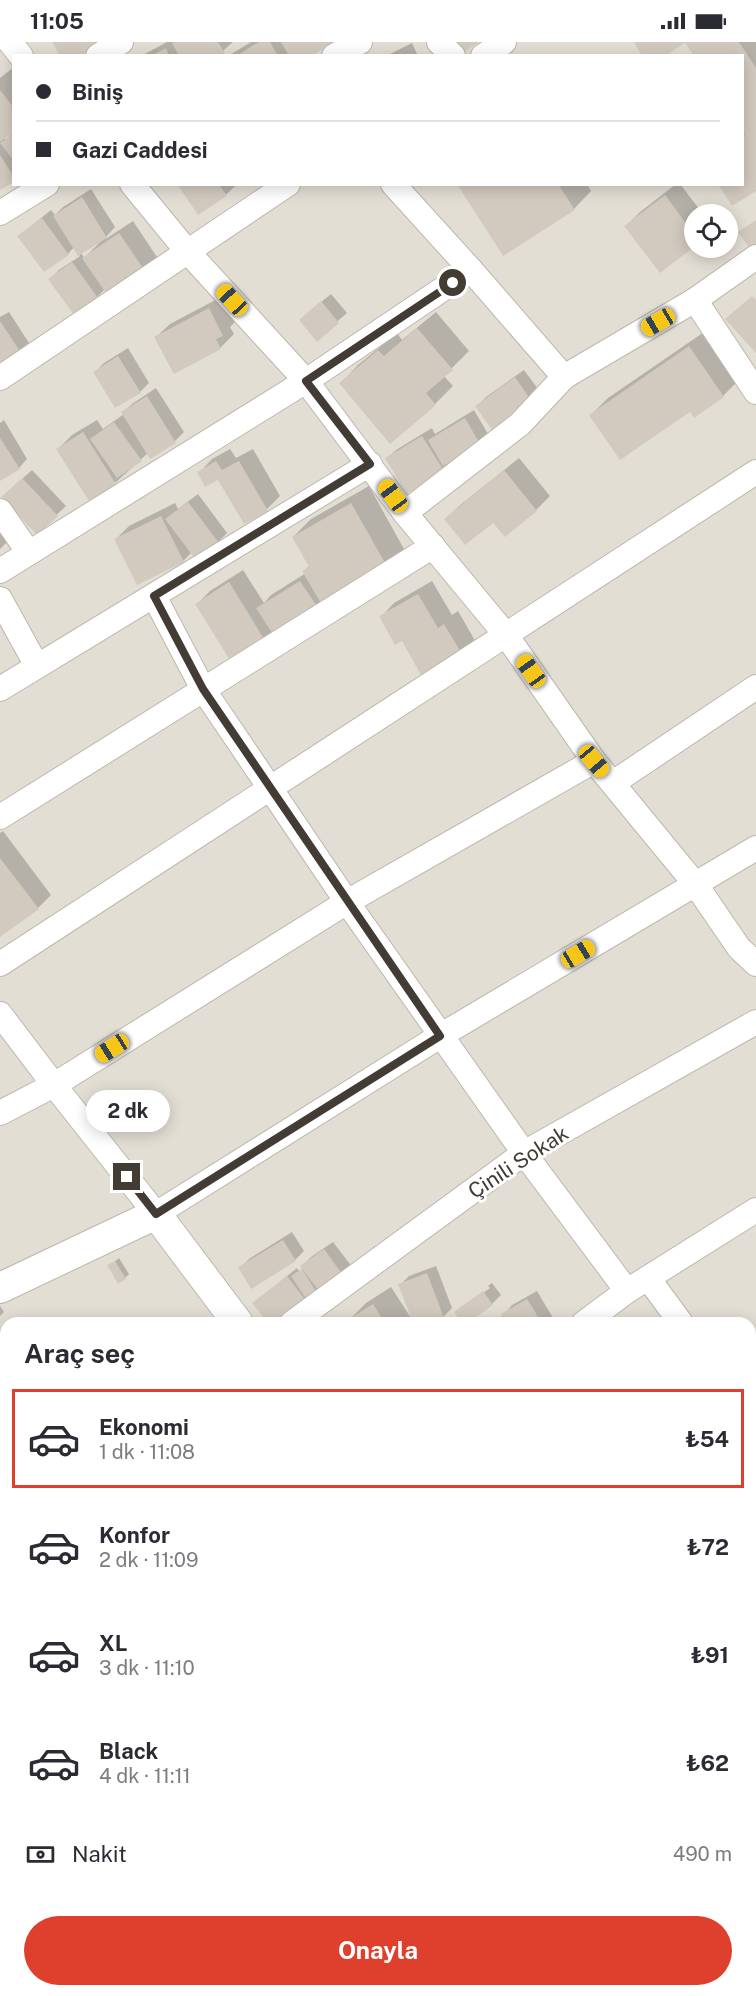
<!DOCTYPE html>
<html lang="tr">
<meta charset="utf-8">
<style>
:root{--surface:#fff;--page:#f7f7f7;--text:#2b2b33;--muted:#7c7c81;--line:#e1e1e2;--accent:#df402d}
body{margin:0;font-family:"Public Sans",sans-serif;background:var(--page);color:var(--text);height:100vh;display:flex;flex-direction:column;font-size:22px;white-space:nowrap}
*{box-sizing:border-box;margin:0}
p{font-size:20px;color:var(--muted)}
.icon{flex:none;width:33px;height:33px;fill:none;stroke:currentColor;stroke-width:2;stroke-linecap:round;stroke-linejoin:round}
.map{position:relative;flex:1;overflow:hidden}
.panel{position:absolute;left:0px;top:1275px;width:756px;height:680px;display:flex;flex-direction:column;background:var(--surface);border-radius:18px 18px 0 0;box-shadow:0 3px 15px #0003}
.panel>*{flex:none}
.banner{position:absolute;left:12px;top:12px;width:732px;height:132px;border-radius:0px;box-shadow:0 3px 15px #0003;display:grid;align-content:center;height:132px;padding:0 24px;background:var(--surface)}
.controls{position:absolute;left:684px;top:162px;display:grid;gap:12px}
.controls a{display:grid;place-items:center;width:54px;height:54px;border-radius:50%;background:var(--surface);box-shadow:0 3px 15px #0003;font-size:30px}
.end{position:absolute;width:27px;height:27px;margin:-14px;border:8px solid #423c35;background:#fff;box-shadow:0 0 0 3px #fff}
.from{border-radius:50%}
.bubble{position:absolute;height:42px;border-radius:21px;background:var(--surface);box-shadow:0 3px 15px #0003;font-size:20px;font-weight:700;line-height:42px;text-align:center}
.car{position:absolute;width:18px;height:36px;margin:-18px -9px;border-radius:8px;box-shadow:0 0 4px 2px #0007;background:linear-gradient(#f5c518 24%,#345 0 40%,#f5c518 0 76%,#345 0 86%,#f5c518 0)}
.banner b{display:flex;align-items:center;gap:21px;height:57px;font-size:22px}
.banner b+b{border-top:2px solid var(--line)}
.banner i{width:15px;height:15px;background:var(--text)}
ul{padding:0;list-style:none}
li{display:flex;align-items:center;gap:18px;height:99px;margin:0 12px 9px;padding:0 12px;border:3px solid transparent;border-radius:0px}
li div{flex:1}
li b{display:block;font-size:22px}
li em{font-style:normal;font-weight:700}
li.on{border-color:var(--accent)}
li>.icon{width:54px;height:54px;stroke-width:1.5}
h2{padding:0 24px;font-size:27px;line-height:72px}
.pay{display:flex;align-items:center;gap:15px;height:66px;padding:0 24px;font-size:22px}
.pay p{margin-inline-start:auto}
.action{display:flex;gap:12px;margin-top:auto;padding:12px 24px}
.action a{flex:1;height:69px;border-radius:36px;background:var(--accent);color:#fff;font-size:24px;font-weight:700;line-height:69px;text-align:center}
.status{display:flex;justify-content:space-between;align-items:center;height:42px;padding:0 30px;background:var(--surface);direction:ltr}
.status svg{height:16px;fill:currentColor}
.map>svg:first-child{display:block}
</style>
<div class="status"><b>11:05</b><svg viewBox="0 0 49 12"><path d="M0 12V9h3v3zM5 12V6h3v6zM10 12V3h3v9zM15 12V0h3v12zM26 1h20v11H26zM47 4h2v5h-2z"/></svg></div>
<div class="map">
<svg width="756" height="1954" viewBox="0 0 756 1954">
<rect width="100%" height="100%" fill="#f0ece5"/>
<path fill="#e3ded4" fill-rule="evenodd" d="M0,0H756V1954H0ZM14,14H742V142H14ZM694,172H728V206H694ZM6,1281H750V1948H6Z"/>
<g fill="#0003" fill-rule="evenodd">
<polygon points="167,0 233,0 217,14 141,14"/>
<polygon points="251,0 331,0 308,14 228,14"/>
<polygon points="687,0 756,0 756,147 742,142 742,14"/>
<polygon points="412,1 418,14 386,14"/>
<polygon points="14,25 14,88 4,95 6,98 14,90 14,138 0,147 0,36"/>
<polygon points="179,142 234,142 235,144 226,153"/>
<polygon points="458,142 587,142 591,149 574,167"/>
<polygon points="676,142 680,142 703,172 694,172 694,203 660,229 626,184 640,170"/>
<path d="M91,147L115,185L106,195L107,196L133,179L159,218L105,247L97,255L50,237L59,228L80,214L74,205L68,212L19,194L51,168L55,173L63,165ZM100,200L84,216L81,210Z"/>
<polygon points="331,252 347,271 317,297 310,269"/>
<polygon points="223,254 236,279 230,285 234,292 220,306 174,330 156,295 170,282"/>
<polygon points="9,270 31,304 0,327 0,275"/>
<polygon points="436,270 469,309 444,334 453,344 435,362 341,341 358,323 397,291 402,298"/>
<polygon points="707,288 741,336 723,354 591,373 608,356"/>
<polygon points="128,306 149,341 140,350 95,330 104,321"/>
<polygon points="524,328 541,351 532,359 477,364 486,355"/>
<polygon points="156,346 184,390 175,399 148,411 115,441 58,407 72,393 97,378 103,387 124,372 123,370 132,362"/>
<polygon points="474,368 488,392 479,401 451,418 443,428 387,416 396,408 432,386 435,392"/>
<polygon points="4,378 27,417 19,426 0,437 0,381"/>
<polygon points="230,407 236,416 253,407 280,454 267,467 219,436 199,431 212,417"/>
<polygon points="519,416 550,454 536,468 505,493 493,479 446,477 459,464"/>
<polygon points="32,428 66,464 37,491 12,446"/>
<polygon points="369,444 404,507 387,525 266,601 197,562 210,549 243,528 264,561 271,553 306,531 304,529 310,523 293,495 311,477"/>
<polygon points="198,452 227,491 218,500 192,510 183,519 116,497 129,484 175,461 178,467"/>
<polygon points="0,480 10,497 0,507"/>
<polygon points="432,539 452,573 458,569 477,602 464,616 402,597 381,575 394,561"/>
<polygon points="3,789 51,853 38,866 0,893 0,791"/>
<polygon points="292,1190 304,1209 295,1218 240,1226 249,1217"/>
<polygon points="333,1200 353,1226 274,1281 270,1281 254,1261 297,1226 299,1229 304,1226 302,1224 311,1215"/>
<polygon points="119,1216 129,1232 125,1236 109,1224"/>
<polygon points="436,1224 452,1266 443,1275 427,1281 349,1281 348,1279 366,1261 391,1245 413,1279 400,1243 409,1234"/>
<polygon points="492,1241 501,1253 492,1262 463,1281 456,1270 463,1263 463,1265 490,1246 488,1244"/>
<polygon points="537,1249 556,1281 490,1281 504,1273 512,1263"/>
<polygon points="0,1264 4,1270 0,1274"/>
<polygon points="0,1386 5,1391 0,1396"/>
<polygon points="5,1396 6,1397 6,1438 0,1431 0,1401"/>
<polygon points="6,1644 6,1707 0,1711 0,1648"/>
<polygon points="1,1716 6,1725 6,1780 0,1783"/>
<polygon points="6,1807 6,1854 0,1857 0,1811"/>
<polygon points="6,1896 6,1945 0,1948 0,1899"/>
<polygon points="76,1948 177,1948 171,1954 73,1954"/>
<polygon points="207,1948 304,1948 298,1954 207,1954"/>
<polygon points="430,1948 455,1948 460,1954 423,1954"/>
</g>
<g fill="#d3cabf">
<polygon points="52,0 105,0 83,14 60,14"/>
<polygon points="174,0 218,0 225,11 220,14 179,14 172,1"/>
<polygon points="259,0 270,0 278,14 236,14"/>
<polygon points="281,0 334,0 311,14 289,14"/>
<polygon points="447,0 479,0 458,14"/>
<polygon points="634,0 739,0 756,26 756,149 732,164 718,142 742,142 742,95 745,93 742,90 742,14 694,14 685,1 665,14 642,14"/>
<polygon points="166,6 169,14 151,14"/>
<polygon points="0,48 14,66 14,90 0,100"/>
<polygon points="14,92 14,119 0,101"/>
<polygon points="0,113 14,135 14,140 0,148"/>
<polygon points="177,142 219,142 227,154 198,173"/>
<polygon points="457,142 558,142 575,168 503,214"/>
<polygon points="665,153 694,192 694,205 660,231 624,184"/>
<polygon points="82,155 107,196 78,214 53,174"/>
<polygon points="42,176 69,213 44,230 17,194"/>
<polygon points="756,178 756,209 753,211 738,190"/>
<polygon points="119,191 147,232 110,257 82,216"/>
<polygon points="72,220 98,256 74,273 48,237"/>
<polygon points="752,254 756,258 756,311 725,277"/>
<polygon points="321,259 339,281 317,300 299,278"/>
<polygon points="209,266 223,294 216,297 221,307 174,332 154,295"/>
<polygon points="0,279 23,314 0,329"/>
<polygon points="417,286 453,328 426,351 436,363 390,402 339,341 378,308 384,314"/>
<polygon points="689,304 724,355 694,376 690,370 620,418 589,373"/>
<polygon points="118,314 141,351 115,366 93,330"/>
<polygon points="515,335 533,361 493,389 475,364"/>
<polygon points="147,354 176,401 150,417 121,370"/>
<polygon points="465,376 480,402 443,424 428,398"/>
<polygon points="114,380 142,419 117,436 90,397"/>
<polygon points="83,390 116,442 89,459 56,407"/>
<polygon points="422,394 444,429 407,452 385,416"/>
<polygon points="0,396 20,427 0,439"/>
<polygon points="216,419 222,428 239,419 268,469 244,482 218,438 205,445 197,430"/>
<polygon points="504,428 537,469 505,495 493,481 465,503 444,477"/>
<polygon points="22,436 58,474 37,493 1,455"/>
<polygon points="188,460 219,501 196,518 165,477"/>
<polygon points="351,461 388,526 322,563 302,529 309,525 292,495"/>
<polygon points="161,474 184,520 137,543 114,497"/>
<polygon points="300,539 320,569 276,597 256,566"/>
<polygon points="229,540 267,602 233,623 195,562"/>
<polygon points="418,552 438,586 444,582 465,617 425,640 402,599 395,603 379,574"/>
<polygon points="0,816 39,867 0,895"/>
<polygon points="283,1198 296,1219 251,1247 238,1225"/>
<polygon points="324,1207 345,1236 322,1253 300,1224"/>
<polygon points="115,1219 126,1237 118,1242 107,1223"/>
<polygon points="302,1227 319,1254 309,1261 291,1234"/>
<polygon points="427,1231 444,1276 431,1281 404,1281 412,1278 398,1242"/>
<polygon points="287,1234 306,1259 276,1281 268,1281 252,1261"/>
<polygon points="483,1249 493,1263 468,1281 462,1281 454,1270"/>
<polygon points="527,1257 542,1281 507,1281 501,1272"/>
<polygon points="373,1262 385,1281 348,1281 346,1279"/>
<polygon points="0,1409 6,1417 6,1441 0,1433"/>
<polygon points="0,1490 6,1498 6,1520 0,1524"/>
<polygon points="6,1645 6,1685 0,1677 0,1649"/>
<polygon points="0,1689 6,1699 6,1709 0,1713"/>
<polygon points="0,1739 6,1750 6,1781 0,1784"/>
<polygon points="0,1814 6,1824 6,1855 0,1859"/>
<polygon points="6,1901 6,1946 0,1949 0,1904"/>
<polygon points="76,1948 102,1948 105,1954 72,1954 70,1952"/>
<polygon points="114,1948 156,1948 160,1954 117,1954"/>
<polygon points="205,1948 216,1948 218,1952 221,1950 220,1948 244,1948 248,1954 205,1954 203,1950"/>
<polygon points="258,1948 300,1948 303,1952 300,1954 262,1954"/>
<polygon points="382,1948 414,1948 406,1954 386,1954"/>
<polygon points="429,1948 439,1948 444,1954 423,1954"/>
</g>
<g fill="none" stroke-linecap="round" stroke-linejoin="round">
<g stroke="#bdb6ac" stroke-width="26">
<g id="minor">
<polyline points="10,0 21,14"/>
<polyline points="439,0 453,14"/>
<polyline points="98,14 121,0"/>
<polyline points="334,14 360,0"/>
<polyline points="483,14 504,0"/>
<polyline points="132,142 187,209 306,339 405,471 506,593 594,719 696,843 739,906 756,922"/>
<polyline points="393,142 471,228 564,335"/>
<polyline points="0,171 47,142"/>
<polyline points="695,258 756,350"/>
<polyline points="0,336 288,142"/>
<polyline points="0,469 29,511"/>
<polyline points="405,471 520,382 564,335 695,258 756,215"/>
<polyline points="0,529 306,339 471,228"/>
<polyline points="154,554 203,647 347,860 524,1111 627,1249"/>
<polyline points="0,557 37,624"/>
<polyline points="0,647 370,422"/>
<polyline points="613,741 756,645"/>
<polyline points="0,775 433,504"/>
<polyline points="0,922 756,430"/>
<polyline points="0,972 54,1043 156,1172 440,994 756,806"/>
<polyline points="0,1071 54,1043 347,860 594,719"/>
<polyline points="648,1236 681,1281"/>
<polyline points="292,1281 524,1111 756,980"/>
<polyline points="584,1281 627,1249 756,1168"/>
<polyline points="750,1378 756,1386"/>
<polyline points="0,1456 6,1453"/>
<polyline points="0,1481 6,1487"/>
<polyline points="750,1526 756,1522"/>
<polyline points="0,1622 6,1619"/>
<polyline points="750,1704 756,1701"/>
<polyline points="0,1796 6,1793"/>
<polyline points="750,1809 756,1813"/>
<polyline points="41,1948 46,1954"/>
<polyline points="173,1948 178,1954"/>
<polyline points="324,1953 331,1948"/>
<polyline points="4,1954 13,1948"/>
<polyline points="491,1954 496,1948"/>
<polyline points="640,1954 645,1948"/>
</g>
</g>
<g stroke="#bdb6ac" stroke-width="32">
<g id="tertiary">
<polyline points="0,1246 156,1172 238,1281"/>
<polyline points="750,1866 756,1873"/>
</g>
</g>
<use href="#minor" stroke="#fff" stroke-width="24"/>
<use href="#tertiary" stroke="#fff" stroke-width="30"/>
</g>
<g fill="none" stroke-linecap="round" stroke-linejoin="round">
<polyline stroke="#423c35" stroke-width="8" points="127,1135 156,1172 440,994 203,647 154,554 370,422 306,339 453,241"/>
</g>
<g text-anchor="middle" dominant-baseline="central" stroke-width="6" stroke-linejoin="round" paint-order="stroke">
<g font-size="21" fill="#423c35" stroke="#fff">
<text transform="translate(518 1120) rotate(-33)">Çinili Sokak</text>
</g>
</g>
</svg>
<div class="controls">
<a><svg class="icon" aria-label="locate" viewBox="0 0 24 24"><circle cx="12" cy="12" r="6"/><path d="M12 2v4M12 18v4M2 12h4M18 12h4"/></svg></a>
</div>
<i class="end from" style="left:453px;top:241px"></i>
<i class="end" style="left:127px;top:1135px"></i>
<div class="bubble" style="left:86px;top:1048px;width:84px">2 dk</div>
<i class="car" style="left:232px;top:258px;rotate:317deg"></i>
<i class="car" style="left:658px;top:280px;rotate:240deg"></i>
<i class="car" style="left:393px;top:454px;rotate:324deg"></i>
<i class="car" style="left:531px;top:629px;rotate:325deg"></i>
<i class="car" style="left:594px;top:719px;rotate:140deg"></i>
<i class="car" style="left:578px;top:912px;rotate:59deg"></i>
<i class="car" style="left:112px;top:1006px;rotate:238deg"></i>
<div class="banner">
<b><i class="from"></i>Biniş</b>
<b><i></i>Gazi Caddesi</b>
</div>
<section class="panel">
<h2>Araç seç</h2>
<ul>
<li class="on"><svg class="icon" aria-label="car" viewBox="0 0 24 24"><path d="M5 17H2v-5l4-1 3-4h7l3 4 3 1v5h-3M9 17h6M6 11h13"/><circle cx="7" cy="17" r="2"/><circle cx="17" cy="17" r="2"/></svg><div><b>Ekonomi</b><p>1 dk · 11:08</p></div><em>₺54</em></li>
<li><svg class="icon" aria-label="car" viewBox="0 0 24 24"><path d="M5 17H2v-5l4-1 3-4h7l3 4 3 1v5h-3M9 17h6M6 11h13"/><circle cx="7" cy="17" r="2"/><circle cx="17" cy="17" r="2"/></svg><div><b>Konfor</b><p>2 dk · 11:09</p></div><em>₺72</em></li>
<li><svg class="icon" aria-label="car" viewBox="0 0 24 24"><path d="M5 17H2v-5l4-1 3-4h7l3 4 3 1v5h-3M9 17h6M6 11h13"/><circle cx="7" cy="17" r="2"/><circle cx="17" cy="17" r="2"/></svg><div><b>XL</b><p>3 dk · 11:10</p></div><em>₺91</em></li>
<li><svg class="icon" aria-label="car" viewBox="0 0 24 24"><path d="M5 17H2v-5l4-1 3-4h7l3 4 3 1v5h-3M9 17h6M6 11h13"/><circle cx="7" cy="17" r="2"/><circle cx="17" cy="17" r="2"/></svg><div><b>Black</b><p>4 dk · 11:11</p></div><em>₺62</em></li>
</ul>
<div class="pay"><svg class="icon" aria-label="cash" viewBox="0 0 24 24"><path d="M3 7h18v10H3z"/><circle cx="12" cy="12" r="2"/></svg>Nakit<p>490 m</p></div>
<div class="action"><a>Onayla</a></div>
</section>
</div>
